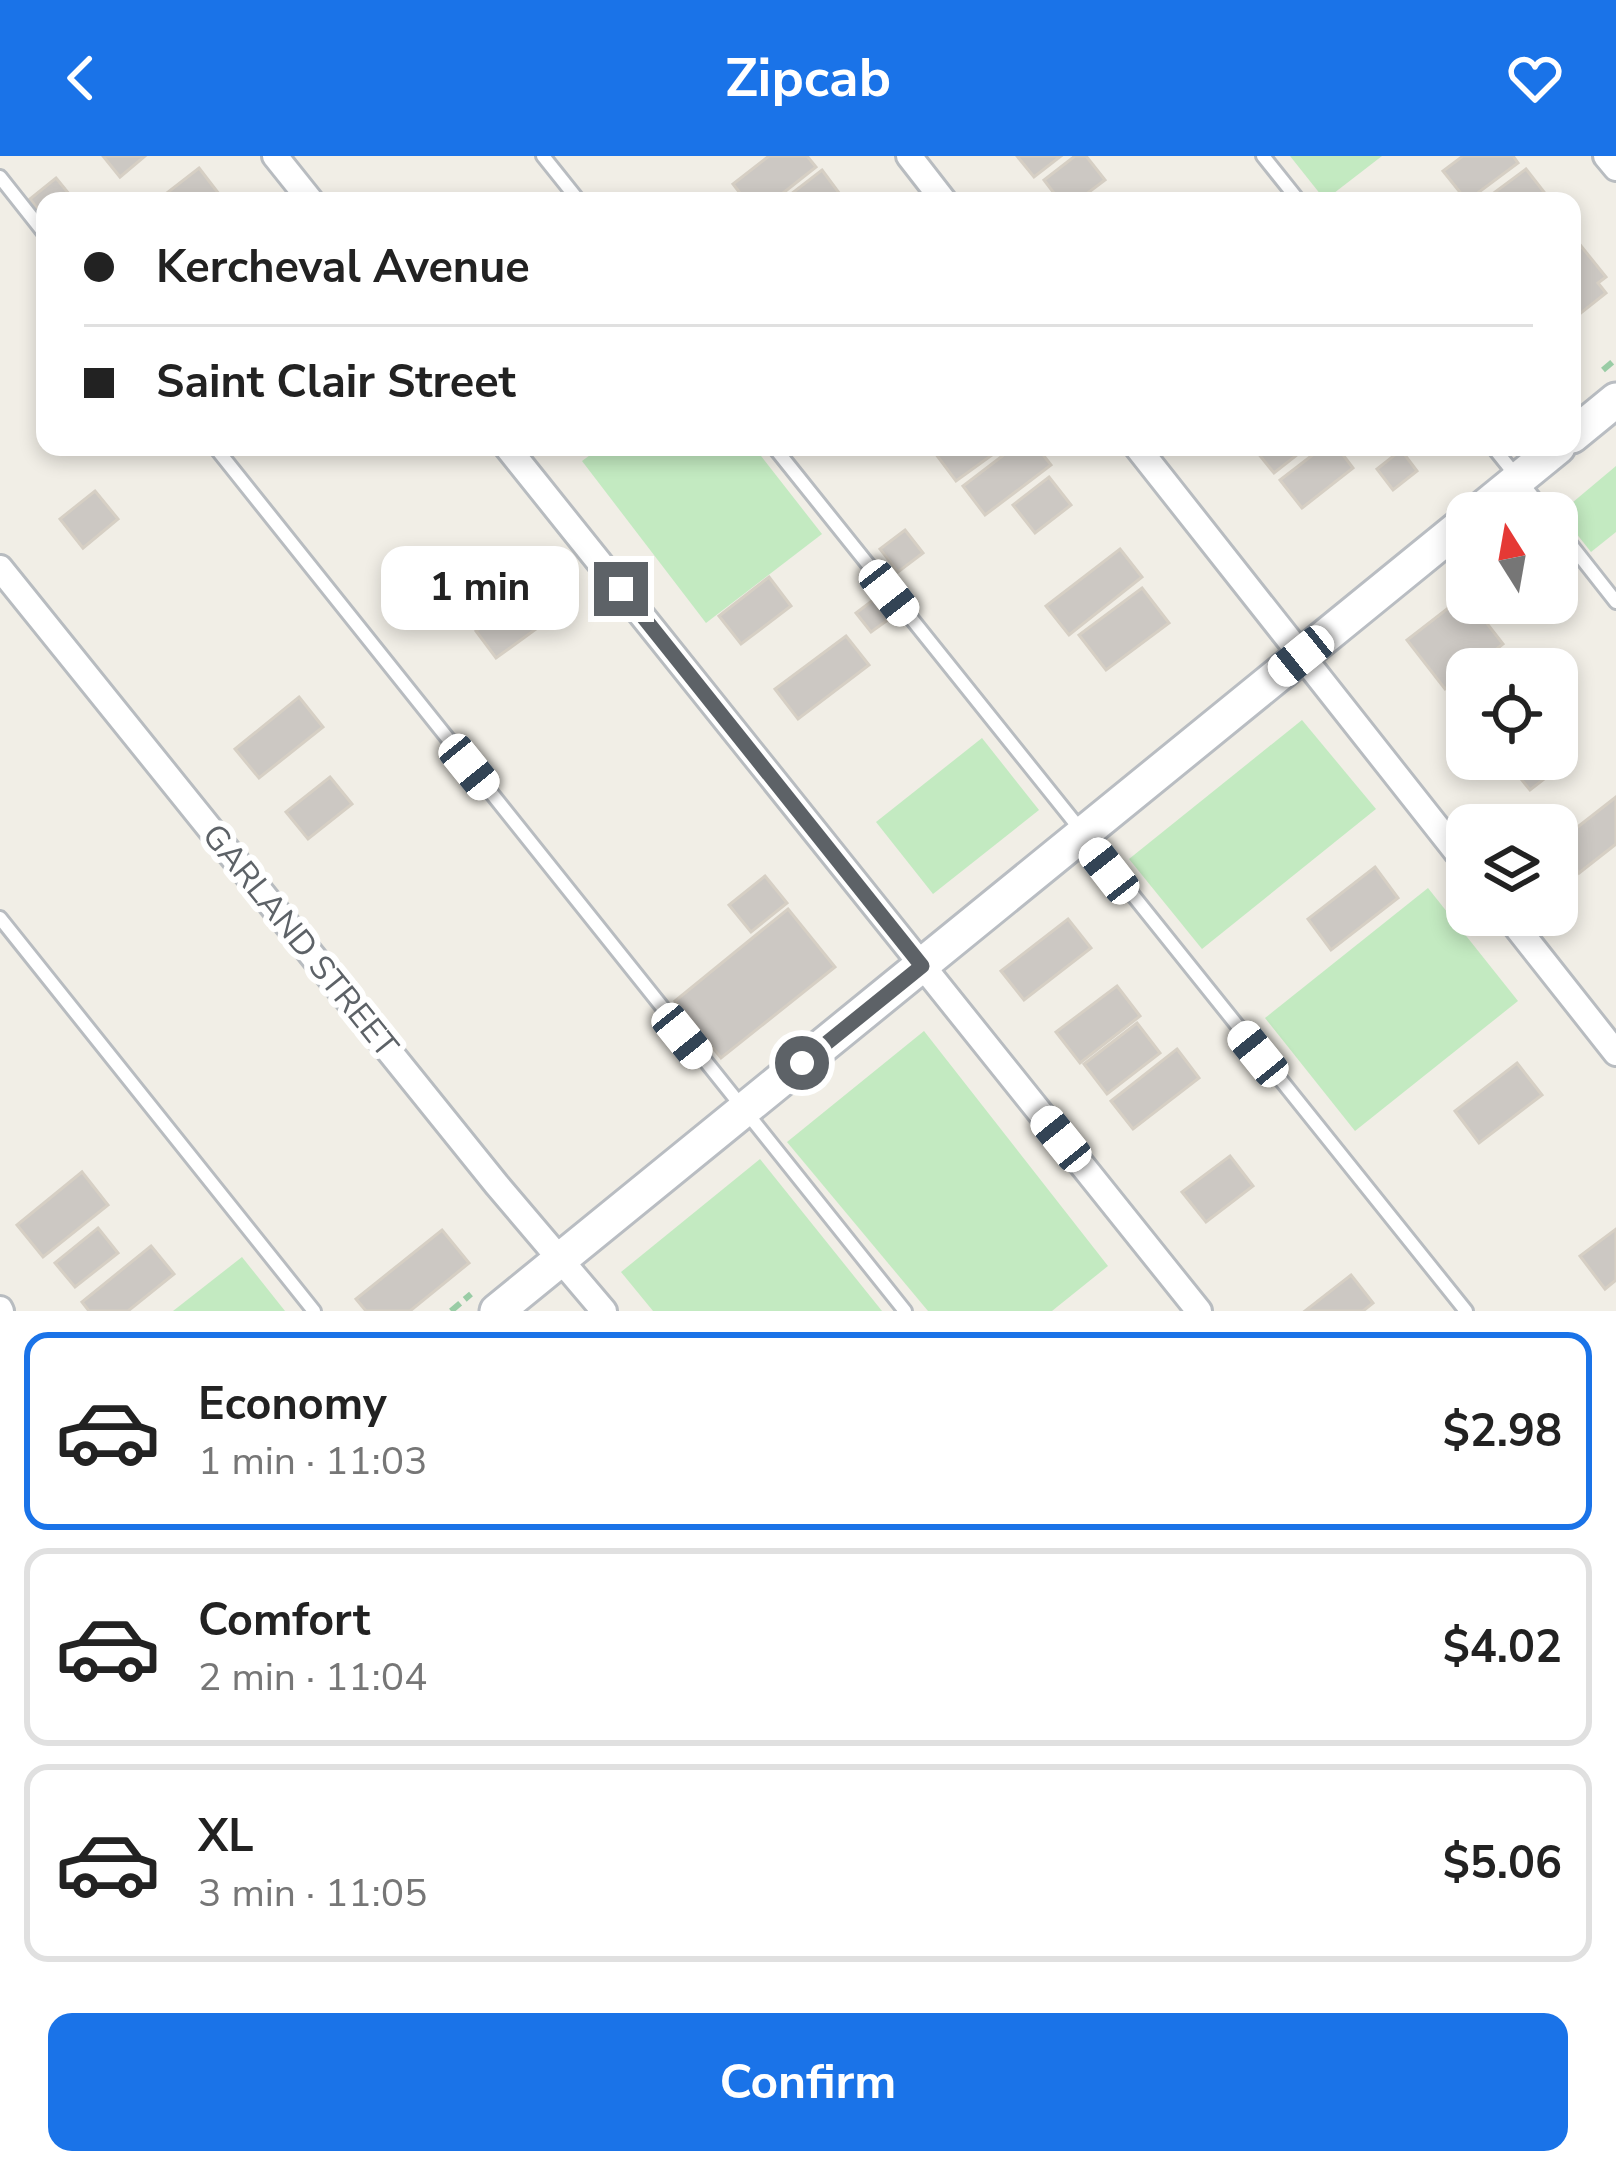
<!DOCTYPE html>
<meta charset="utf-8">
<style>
:root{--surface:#fff;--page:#f2f2f2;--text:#222;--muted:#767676;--line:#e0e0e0;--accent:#1a73e8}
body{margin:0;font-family:"Nunito Sans",sans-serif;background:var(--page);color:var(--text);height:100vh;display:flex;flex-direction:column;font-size:45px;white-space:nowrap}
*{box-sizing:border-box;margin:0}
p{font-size:39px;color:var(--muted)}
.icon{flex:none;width:66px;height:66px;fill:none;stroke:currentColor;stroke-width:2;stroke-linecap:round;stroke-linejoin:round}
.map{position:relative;height:1155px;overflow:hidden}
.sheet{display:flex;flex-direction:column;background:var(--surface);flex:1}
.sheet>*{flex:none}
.hud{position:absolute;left:36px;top:36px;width:1545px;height:264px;border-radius:24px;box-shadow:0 6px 18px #0003;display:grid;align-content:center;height:264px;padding:0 48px;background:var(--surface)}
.needle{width:78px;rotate:349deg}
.controls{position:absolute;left:1446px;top:336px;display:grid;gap:24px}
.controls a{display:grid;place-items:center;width:132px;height:132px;border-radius:24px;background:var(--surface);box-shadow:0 6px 18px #0003;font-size:60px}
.end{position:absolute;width:54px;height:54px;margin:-27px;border:15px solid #5d6267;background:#fff;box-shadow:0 0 0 6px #fff}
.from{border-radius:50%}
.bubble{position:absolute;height:84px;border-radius:24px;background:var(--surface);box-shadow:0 6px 18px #0003;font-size:39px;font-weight:700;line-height:84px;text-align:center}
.car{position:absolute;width:36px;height:72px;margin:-36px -18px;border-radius:15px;box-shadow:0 0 9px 3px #0007;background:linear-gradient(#fff 24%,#345 0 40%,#fff 0 76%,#345 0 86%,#fff 0)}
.hud b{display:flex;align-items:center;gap:42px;height:114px;font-size:45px}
.hud b+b{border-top:3px solid var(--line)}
.hud i{width:30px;height:30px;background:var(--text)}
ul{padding:21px 0 0;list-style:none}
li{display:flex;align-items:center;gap:36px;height:198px;margin:0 24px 18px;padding:0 24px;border:6px solid var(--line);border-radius:24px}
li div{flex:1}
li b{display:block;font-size:45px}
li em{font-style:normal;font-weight:700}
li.on{border-color:var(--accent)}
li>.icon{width:108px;height:108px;stroke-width:1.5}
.primary-button{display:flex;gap:24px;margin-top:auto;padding:24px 48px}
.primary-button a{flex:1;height:138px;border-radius:24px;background:var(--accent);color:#fff;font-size:48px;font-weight:700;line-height:138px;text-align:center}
header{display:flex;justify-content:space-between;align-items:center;height:156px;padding:0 48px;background:var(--accent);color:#fff;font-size:54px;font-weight:700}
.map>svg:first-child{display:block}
</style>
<header><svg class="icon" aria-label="back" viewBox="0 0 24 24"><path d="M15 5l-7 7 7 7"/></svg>Zipcab<svg class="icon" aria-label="heart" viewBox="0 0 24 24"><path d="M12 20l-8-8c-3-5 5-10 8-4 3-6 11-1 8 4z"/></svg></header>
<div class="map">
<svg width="1616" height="1155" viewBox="0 0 1616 1155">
<rect width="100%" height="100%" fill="#f1eee6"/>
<g fill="#c3eac1">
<polygon points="1290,0 1382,0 1325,44"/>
<polygon points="601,291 754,291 822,378 706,467 582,305"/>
<polygon points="1616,310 1616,376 1591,396 1560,357"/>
<polygon points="1302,564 1376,653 1202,793 1129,703"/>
<polygon points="982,582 1039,654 933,738 876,666"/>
<polygon points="1428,732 1518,845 1355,975 1265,862"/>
<polygon points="924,875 1108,1110 1052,1155 928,1155 787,986"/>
<polygon points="760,1003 882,1155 653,1155 621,1116"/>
<polygon points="242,1101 285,1155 173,1155"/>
</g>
<g fill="#ccc8c3" stroke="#d6cfc4" stroke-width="3">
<polygon points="103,0 145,0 120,21"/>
<polygon points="769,0 807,0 816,11 773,45 746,45 733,28"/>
<polygon points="1017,0 1061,0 1034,21"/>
<polygon points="1075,0 1086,0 1105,24 1077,45 1060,45 1044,24"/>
<polygon points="1463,0 1513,0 1518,7 1467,45 1443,15"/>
<polygon points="199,12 219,38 210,45 167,45 163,40"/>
<polygon points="1526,13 1551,45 1483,45"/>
<polygon points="822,14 845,45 782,45"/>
<polygon points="56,22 74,44 45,45 45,62 30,43"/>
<polygon points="1581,90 1606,121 1598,127 1606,137 1572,164 1572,98"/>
<polygon points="934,291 1003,291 956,325 932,293"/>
<polygon points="1014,291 1037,291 1051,309 985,359 963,330"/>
<polygon points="1253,291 1307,291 1274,317"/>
<polygon points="1323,291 1337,291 1353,312 1302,352 1280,324"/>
<polygon points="1401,294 1417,315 1393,334 1377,313"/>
<polygon points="1049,321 1071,349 1035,377 1013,349"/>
<polygon points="95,335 118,363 83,392 60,363"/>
<polygon points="905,374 923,397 898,416 880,393"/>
<polygon points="1120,393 1142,421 1069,479 1046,450"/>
<polygon points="769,421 791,450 741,488 719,460"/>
<polygon points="1142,432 1169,467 1106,514 1079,479"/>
<polygon points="527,438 547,465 496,502 476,475"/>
<polygon points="1465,439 1467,447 1471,447 1503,488 1445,533 1407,484"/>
<polygon points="877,441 892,461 871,476 856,457"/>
<polygon points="846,480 869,509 798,563 775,533"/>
<polygon points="299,541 323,571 259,622 235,593"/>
<polygon points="1557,595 1566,606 1530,634 1505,603 1557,603"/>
<polygon points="330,621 352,648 308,683 286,656"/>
<polygon points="1616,641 1616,688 1579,717 1557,687"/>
<polygon points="1375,711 1398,742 1331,794 1308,763"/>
<polygon points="765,720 787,747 751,776 729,749"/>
<polygon points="788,753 835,811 721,902 675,845"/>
<polygon points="1068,763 1091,792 1024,844 1001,815"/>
<polygon points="1117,830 1140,860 1080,907 1056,876"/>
<polygon points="1137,867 1160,897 1107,938 1084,908"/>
<polygon points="1177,893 1199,922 1133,973 1111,945"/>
<polygon points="1517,907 1542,939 1479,987 1455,955"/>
<polygon points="1230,1000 1253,1030 1206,1066 1182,1036"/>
<polygon points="82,1016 108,1049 43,1101 17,1069"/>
<polygon points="98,1072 118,1097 75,1131 55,1107"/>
<polygon points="1616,1073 1616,1124 1605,1133 1580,1100"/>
<polygon points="442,1074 469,1107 410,1155 366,1155 356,1143"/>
<polygon points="151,1090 174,1118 128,1155 89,1155 82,1146"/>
<polygon points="1351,1119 1373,1147 1363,1155 1305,1155"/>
</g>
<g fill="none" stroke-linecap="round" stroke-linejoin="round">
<g stroke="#b8bcc0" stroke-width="18">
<g id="lane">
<polyline points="543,0 579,45"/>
<polyline points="1263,0 1299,45"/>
<polyline points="0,21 45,78"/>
<polyline points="215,291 905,1155"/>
<polyline points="774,291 1466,1155"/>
<polyline points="1493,291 1546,357"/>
<polyline points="1557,371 1616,446"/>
<polyline points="0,762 314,1155"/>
</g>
</g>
<g stroke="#b8bcc0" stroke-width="30">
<g id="street">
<polyline points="275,0 311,45"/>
<polyline points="909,0 944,45"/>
<polyline points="1606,0 1616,12"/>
<polyline points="507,291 1199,1155"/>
<polyline points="1137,291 1467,709"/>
<polyline points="0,412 497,1029 604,1155"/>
<polyline points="1507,759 1616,897"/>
<polyline points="0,1153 1,1155"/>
</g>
</g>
<g stroke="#b9bdc2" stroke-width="39">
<g id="secondary">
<polyline points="1572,280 1616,244"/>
<polyline points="1477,357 1558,291"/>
<polyline points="497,1155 1467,365"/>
</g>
</g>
<g stroke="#99cca5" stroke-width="6" stroke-dasharray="12 6" stroke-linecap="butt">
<polyline points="1603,214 1616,203"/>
<polyline points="451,1155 471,1138"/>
</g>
<use href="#lane" stroke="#fff" stroke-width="12"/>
<use href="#street" stroke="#fff" stroke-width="24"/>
<use href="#secondary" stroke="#fff" stroke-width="33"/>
</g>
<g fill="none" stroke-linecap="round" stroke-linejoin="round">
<polyline stroke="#5d6267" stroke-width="15" points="621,433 922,810 802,907"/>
</g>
<g text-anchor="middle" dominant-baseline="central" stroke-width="12" stroke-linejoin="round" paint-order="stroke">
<g font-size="33" fill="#5d6267" stroke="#fff">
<text transform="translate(300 785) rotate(51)">GARLAND STREET</text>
</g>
</g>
</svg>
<div class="controls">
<a><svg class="needle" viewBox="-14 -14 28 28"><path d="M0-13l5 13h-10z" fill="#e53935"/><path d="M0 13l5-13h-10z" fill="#767676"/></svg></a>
<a><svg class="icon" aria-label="locate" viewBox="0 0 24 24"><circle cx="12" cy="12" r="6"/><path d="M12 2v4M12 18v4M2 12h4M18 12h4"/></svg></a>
<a><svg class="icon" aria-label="layers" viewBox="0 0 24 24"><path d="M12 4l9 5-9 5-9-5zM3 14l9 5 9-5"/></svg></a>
</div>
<i class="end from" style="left:802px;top:907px"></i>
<i class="end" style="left:621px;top:433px"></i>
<div class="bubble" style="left:381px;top:390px;width:198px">1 min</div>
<i class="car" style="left:889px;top:437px;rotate:142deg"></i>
<i class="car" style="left:1301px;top:500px;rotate:231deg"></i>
<i class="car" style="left:469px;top:611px;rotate:141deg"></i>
<i class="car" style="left:1109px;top:715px;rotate:322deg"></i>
<i class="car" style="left:682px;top:880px;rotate:141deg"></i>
<i class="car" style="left:1258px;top:898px;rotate:321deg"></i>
<i class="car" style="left:1061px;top:983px;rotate:321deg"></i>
<div class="hud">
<b><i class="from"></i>Kercheval Avenue</b>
<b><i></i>Saint Clair Street</b>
</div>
</div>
<section class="sheet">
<ul>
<li class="on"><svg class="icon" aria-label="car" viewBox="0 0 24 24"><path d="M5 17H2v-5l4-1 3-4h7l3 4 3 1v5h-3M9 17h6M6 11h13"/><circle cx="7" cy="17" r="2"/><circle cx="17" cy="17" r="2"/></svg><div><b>Economy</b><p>1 min · 11:03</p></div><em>$2.98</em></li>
<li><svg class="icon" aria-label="car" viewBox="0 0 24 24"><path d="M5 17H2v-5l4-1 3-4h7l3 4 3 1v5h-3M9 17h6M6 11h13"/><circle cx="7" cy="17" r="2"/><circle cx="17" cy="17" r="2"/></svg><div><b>Comfort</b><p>2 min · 11:04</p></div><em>$4.02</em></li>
<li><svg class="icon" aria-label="car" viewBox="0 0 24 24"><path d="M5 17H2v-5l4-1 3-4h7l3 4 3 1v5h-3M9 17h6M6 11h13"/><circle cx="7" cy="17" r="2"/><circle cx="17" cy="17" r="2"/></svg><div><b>XL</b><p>3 min · 11:05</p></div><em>$5.06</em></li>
</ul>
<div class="primary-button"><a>Confirm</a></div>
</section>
